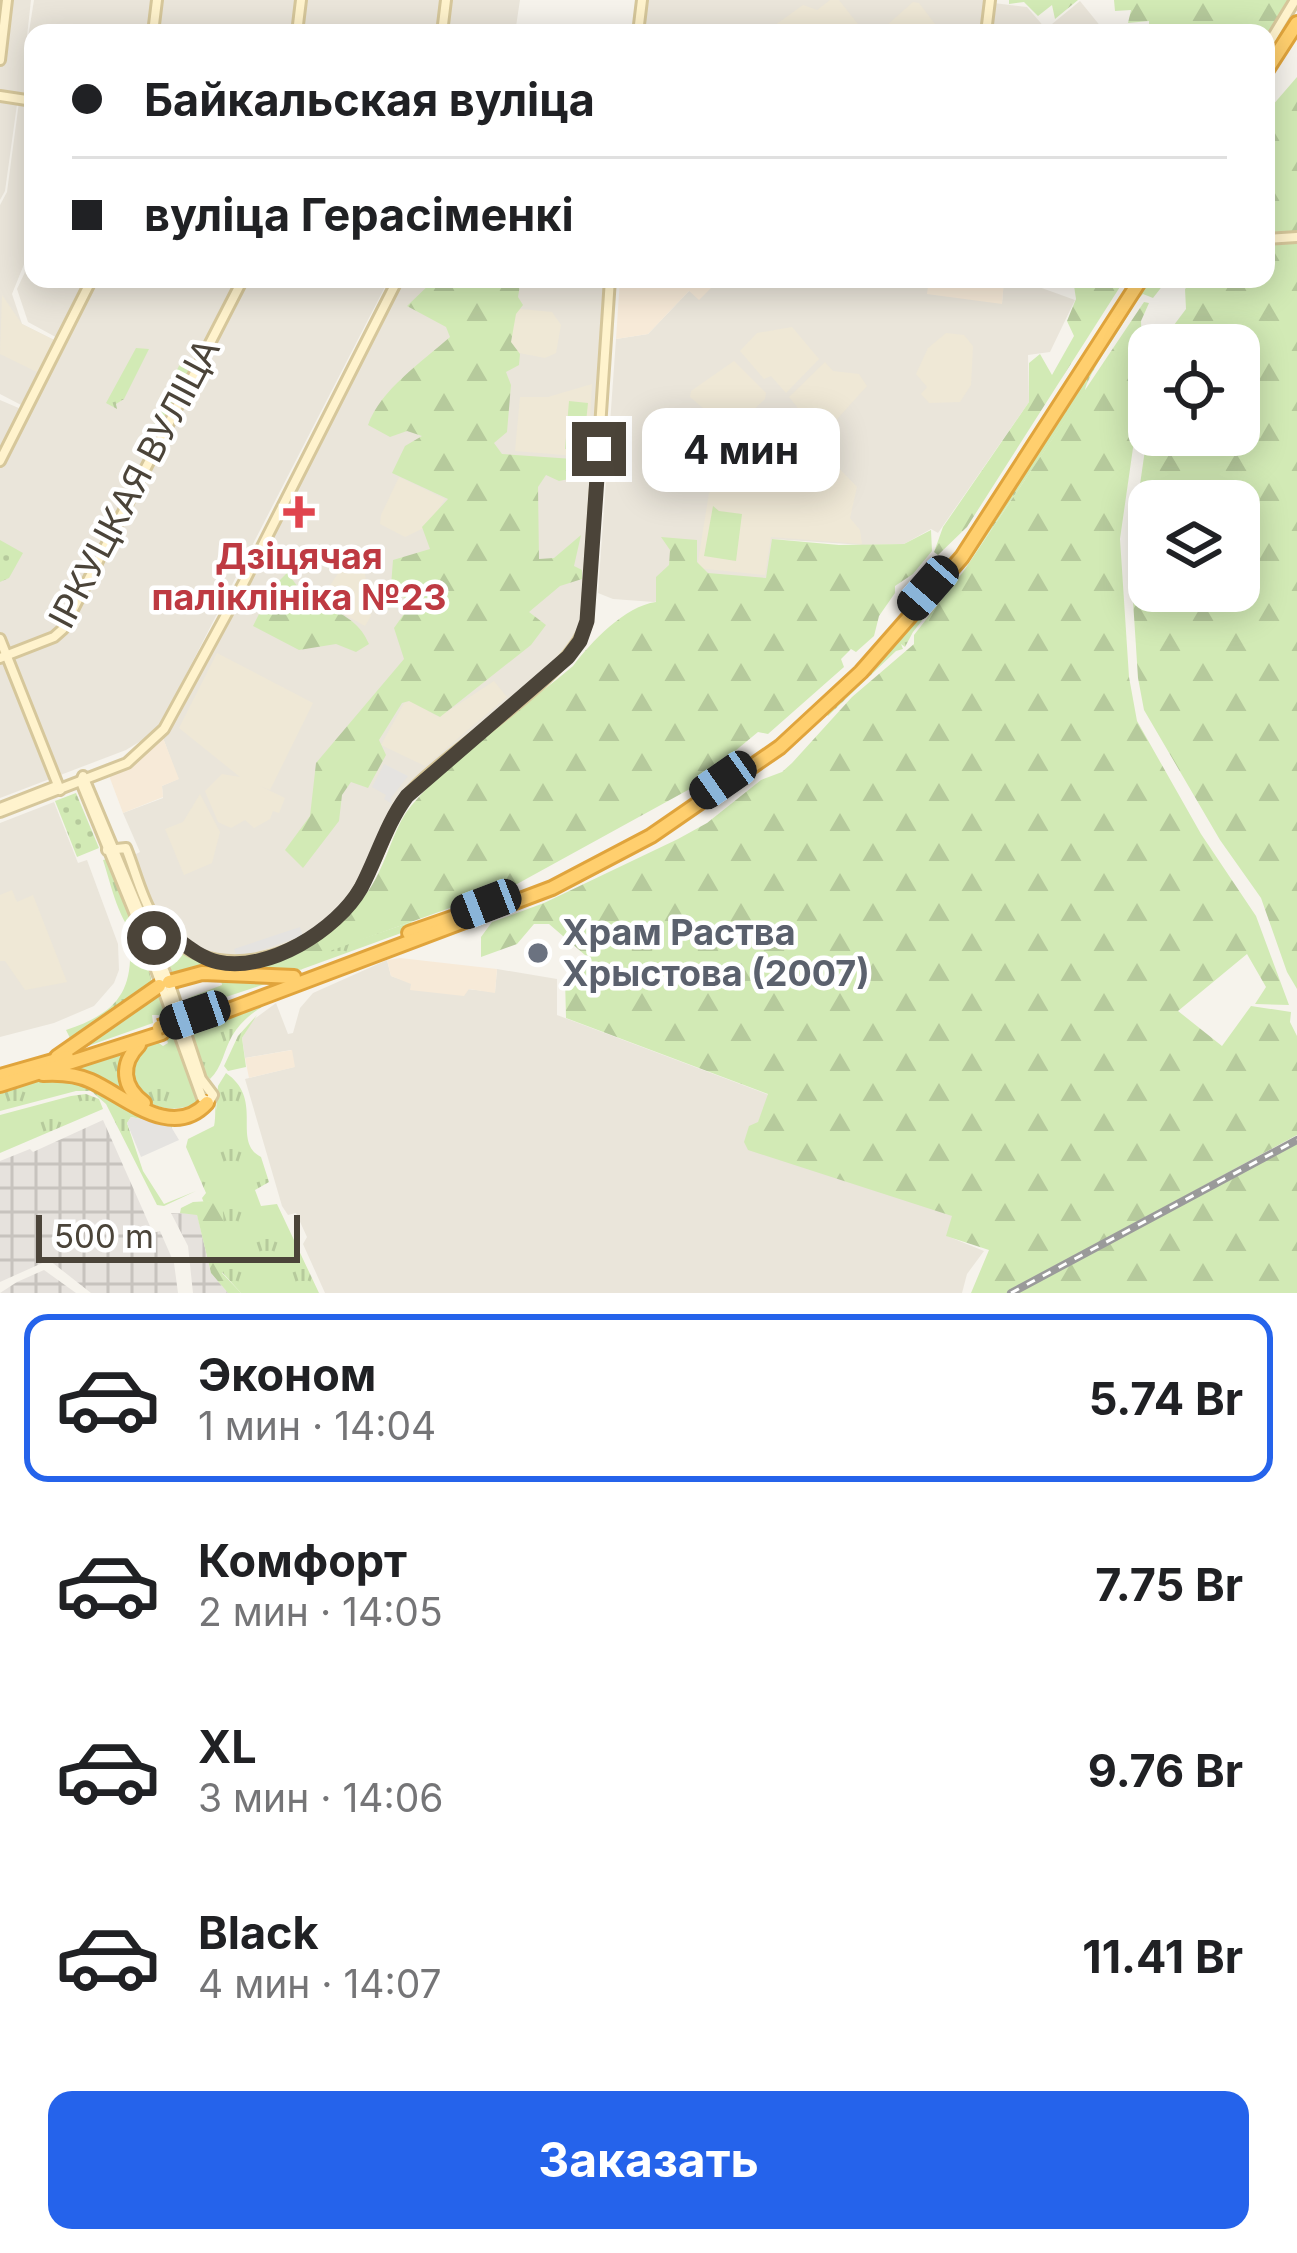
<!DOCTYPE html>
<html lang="ru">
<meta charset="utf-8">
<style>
:root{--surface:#fff;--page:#f2f2f2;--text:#202124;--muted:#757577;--line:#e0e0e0;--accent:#2563eb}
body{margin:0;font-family:Inter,sans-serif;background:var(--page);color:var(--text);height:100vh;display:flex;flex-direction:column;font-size:45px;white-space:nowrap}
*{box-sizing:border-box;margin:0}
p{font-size:39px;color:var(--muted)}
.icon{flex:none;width:66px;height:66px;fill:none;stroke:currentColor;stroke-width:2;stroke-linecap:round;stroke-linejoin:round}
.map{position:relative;height:1293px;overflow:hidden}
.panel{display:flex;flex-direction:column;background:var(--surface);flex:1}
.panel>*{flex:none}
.banner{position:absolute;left:24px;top:24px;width:1251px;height:264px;border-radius:24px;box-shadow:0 6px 30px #0003;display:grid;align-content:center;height:264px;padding:0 48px;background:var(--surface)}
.controls{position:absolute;left:1128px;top:324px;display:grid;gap:24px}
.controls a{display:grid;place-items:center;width:132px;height:132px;border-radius:24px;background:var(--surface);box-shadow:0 6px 30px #0003;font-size:60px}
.scale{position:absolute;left:36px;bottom:30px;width:264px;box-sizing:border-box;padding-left:12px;border:6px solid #4b4439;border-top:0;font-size:33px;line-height:42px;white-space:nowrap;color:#4b4439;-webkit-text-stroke:9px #fff;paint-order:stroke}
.end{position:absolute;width:54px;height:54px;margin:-27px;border:15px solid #4b4439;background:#fff;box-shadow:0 0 0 6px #fff}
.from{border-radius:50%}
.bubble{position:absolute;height:84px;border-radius:24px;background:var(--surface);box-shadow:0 6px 30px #0003;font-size:39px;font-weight:700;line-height:84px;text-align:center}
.car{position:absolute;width:36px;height:72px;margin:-36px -18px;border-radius:15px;box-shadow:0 0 9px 3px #0007;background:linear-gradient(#222 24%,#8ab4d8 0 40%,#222 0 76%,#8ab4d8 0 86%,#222 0)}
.banner b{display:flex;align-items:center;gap:42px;height:114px;font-size:45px}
.banner b+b{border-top:3px solid var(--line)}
.banner i{width:30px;height:30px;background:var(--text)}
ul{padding:21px 0 0;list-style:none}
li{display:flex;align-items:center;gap:36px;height:168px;margin:0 24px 18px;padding:0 24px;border:6px solid transparent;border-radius:24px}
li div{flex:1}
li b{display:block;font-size:45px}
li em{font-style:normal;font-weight:700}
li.on{border-color:var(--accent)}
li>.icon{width:108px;height:108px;stroke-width:1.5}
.button{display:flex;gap:24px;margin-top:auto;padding:24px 48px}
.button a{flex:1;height:138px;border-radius:24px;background:var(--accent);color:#fff;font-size:48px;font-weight:700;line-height:138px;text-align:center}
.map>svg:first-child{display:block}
</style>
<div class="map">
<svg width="1297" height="1293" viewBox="0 0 1297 1293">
<defs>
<pattern id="industrial-grid" width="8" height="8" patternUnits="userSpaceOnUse" patternTransform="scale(3)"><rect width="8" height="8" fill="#e6e2dd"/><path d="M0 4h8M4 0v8" fill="none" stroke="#c7c3be"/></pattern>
<pattern id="grass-tufts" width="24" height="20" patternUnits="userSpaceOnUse" patternTransform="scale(3)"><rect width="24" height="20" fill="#d2eab5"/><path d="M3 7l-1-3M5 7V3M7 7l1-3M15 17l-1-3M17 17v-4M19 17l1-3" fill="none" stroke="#b6ca9c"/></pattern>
<pattern id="forest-firs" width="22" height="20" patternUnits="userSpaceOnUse" patternTransform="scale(3)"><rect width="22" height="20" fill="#d2eab5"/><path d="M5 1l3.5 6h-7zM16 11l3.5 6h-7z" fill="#b6ca9c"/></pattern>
<pattern id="park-dots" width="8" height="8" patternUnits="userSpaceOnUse" patternTransform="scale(3)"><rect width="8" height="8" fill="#d2eab5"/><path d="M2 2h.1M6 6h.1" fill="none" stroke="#b6ca9c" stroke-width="1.8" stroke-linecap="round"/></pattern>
</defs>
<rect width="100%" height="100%" fill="#f6f3ec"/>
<g fill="#eae5da">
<polygon points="0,0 31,0 24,63 34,0 155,0 151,33 33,33 33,99 18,97 5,191 0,200"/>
<polygon points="159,0 520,0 515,33 437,28 436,33 155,33"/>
<polygon points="647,0 984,0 979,33 642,33"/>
<polygon points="1080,1 1106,33 991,33 994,3 1027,7 1046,29"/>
<polygon points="19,102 33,104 33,242 12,294 22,324 54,340 23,406 0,394 0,205 7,192"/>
<polygon points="33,255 33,279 389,279 157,731 126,750 0,798 0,400 28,412 63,341 28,322 17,289"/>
<polygon points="403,279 604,279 590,572 582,631 565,657 405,794 349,903 308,940 245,962 206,957 160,921 134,855 140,852 123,813 163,798 162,786 178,779 163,738 178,718"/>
<polygon points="714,279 929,279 928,293 1002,303 1004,279 1025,282 1075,300 1050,352 1028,355 1029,402 938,533 931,529 904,544 863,545 773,539 766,584 742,585 654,602 613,599 598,593 616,339 648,334 690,290 711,288"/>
<polygon points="54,802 78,863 87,860 118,944 119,970 114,983 94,1006 54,1023 0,1037 0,823"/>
<polygon points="387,960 391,976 411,983 495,992 497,969 557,979 557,1015 769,1095 758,1123 953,1216 947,1236 984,1251 967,1274 962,1293 325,1293 303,1244 307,1237 296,1213 288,1215 282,1206 245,1079 294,1067 291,1050 245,1058 242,1038 253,1020 276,1003 288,1034 293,1033 300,1008 313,993"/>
</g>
<g fill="#f7ead8">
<polygon points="620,279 714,279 711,288 699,300 689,291 648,334 616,339"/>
<polygon points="929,279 1004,279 1002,304 927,294"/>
<polygon points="163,738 179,779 162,786 163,797 123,813 108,773 143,755"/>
<polygon points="400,958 497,969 495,993 469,989 464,996 410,990 411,984 391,976 387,960"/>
<polygon points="292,1050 295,1067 249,1078 245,1058"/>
</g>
<g fill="url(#industrial-grid)">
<polygon points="103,1120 153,1233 160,1231 174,1263 178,1293 91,1293 49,1260 0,1282 0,1161 30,1149 33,1152"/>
<polygon points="171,1213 197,1214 211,1273 228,1293 193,1293 188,1246"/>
<polygon points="44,1270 76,1293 0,1293 17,1282"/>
</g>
<g fill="#efe8d6">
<polygon points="830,0 839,0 865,33 764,33 803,5 817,10"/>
<polygon points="913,2 919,3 942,33 878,33"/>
<polygon points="2,295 22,324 54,340 39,373 0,354"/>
<polygon points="511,308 552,312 561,325 556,353 545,358 519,353 490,339"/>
<polygon points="792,327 819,359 786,393 771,376 764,379 740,351 757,333"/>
<polygon points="946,333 964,335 973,346 971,385 960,402 929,403 921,394 927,387 916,374 928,348"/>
<polygon points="734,361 766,393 765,399 727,434 723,434 710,414 690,397 691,391"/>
<polygon points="825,362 833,371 859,374 867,386 821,437 789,397"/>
<polygon points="592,384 588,457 515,451 520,397 548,397"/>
<polygon points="776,443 810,478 830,459 857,487 850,518 860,530 862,544 771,537 765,575 697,568 709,493 730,475 737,477"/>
<polygon points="399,477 445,499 428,526 405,537 380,524 381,515"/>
<polygon points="348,558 364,567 371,616 365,626 320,601"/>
<polygon points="217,653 313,703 270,790 260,786 285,798 279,813 273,811 270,819 254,828 245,820 231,828 218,822 205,791 222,774 240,777 179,728"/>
<polygon points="494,681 507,697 425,766 381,745 404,703 410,701 439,717"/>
<polygon points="200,794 220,832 212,863 184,875 165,829 183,822"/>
<polygon points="12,890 17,902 33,895 67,982 25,990 5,961 0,961 0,895"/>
</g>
<g fill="url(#grass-tufts)">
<path d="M1146,279H1157L1158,288L1167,280L1153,298L1143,294L1136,301C1126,323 1086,375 1085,391L974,555L913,632L905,647L901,644L903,649L896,651L828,716L826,713L899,639L972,552Z"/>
<polygon points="136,348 149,349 124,399 116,404 117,409 106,403"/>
<polygon points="180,364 190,369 191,376 183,394 172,397 173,411 161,433 148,426 156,423 167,400 163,397"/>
<path d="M107,859L143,942L153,988L73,1044L66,1030C118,1013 135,990 129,936L140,940C119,925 111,884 103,860Z"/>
<path d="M411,922L415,928L286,975L171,978L155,941L166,936C228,976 252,975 317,938L320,941L295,954L344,945Z"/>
<path d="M220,975L268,983L193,1008L191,1002L188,1009L199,1031L205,1030L202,1025L302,986C274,1002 250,1007 232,1036C224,1050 222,1068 210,1079L200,1070L181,1007L188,998L222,985Z"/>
<path d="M159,991L199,1095L195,1104C164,1116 142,1104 127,1077L135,1052L156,1041L163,1046L168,1043L159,1015H152L153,1023L74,1051Z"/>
<polygon points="257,1015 242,1038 246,1067 228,1071 224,1066 238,1036"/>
<path d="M132,1049C111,1083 140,1114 176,1113C186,1113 196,1107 203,1105C167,1130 136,1101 103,1084C91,1078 78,1074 65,1071Z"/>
<path d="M226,1073C265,1100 231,1141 261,1157L269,1182L255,1190L261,1206L277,1204L319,1293H241L222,1272L210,1201L204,1203L202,1198L206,1193L186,1147L188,1139L214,1126C216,1118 215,1100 215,1091L216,1111L218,1086Z"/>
<polygon points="54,1075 81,1079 172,1122 172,1131 170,1125 131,1117 127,1123 143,1171 164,1204 196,1191 164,1206 157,1205 106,1104 91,1091 76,1091 0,1111 0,1091"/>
<polygon points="71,1096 86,1094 99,1099 103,1109 0,1153 0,1115"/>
</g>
<g fill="url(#forest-firs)" fill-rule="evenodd">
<polygon points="1009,0 1078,0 1055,19 1052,5 1038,16 1024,2 1009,4"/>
<polygon points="1114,0 1292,0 1266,43 1266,33 1149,33 1149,21 1128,23 1131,10 1115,11"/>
<path d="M1297,77V989L1287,972L1261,898L1220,840L1144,710L1138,678L1130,554L1149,422V435H1239V345H1159L1186,309L1185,289L1195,279H1266V113ZM1149,501H1239V591H1149Z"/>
<path d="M435,279H521L518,297L523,305L516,314L511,342L520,354L519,365L506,372L511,385L507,432L494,443L502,454L588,460L579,477L559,481L546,475L538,487L539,559L554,558L581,535L574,566L582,570V579L560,586L529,612L546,625L531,645L440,717L409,701L402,703L379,740L386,755L368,788L351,782L342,795L339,821L303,868L285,850L310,816L316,763L404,659L394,628L411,604L391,586L393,560L430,549L422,527L448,499L392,473L405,446L422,436L407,431L390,437L368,425C380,390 423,361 450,337L446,327L407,306Z"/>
<polygon points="1073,279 1125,279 967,527 938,555 934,552 943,527 1029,402 1029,363 1040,354 1052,375 1074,336 1067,321 1076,299"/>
<polygon points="1144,302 1149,303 1141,321 1143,378 1120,539 1129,677 1137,721 1201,834 1256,916 1289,1005 1255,1004 1266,987 1247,954 1178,1011 1222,1046 1251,1006 1291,1012 1290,1022 1297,1036 1297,1135 1007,1293 971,1293 989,1250 946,1236 952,1216 748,1150 744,1142 749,1126 758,1122 768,1094 566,1018 565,978 576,962 586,967 592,961 549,924 534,924 517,944 481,957 481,937 492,922 544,903 678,839 707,823 761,780 782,772 792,763 852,697 914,644 914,635 963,572"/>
<path d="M931,530L932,551L913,574L895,586V593L879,616L874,636L856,652L851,649L841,659L844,667L768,734L758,732L729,756L728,768L517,884L299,962L294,954C330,937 362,908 379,872C390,850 396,824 411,806C453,756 522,709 573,666C591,642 625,606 656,602V577L669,565L670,550L661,537L697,540V562L708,573L766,578L772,539L839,545L904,544Z"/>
<path d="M288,572C308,612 353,604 369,644L356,652L336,644L299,650L253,626L272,588Z"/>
<polygon points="1297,1143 1297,1293 1015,1293"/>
<path d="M210,1201L222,1208C227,1225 216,1248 227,1263L222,1273L241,1293H228L211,1273L197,1215L180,1213L181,1208L193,1202Z"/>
</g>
<g fill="url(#park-dots)">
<polygon points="0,540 23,553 9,578 0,582"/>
<polygon points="76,793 99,848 77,857 55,801"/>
</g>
<g fill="#d2eab5">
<polygon points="569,401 588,403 583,451 565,449"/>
<polygon points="713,506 719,511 742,514 736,561 704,556"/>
</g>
<g fill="#e5e3e0">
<polygon points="384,764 408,776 391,798 392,804 384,799 386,795 372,787"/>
<polygon points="300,927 303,936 237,958 234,949"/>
<polygon points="131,1117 170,1125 179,1140 141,1157 127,1123"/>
</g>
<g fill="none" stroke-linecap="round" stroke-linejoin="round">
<g stroke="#d6c79b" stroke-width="14">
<g id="secondary">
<polyline points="153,33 157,0"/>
<polyline points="297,33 301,0"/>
<polyline points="442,33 446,0"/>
<polyline points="638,33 642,0"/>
<polyline points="986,33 990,0"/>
<polyline points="1266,48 1295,0"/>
<polyline points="0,60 7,0"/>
<polyline points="0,96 33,101"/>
<polyline points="1266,239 1297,237"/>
<polyline points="0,461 92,279"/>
<polyline points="0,639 60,790"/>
<polyline points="0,658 54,637 63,629 243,279"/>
<polygon points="83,776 169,982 201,1079 213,1095 209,1102 202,1098 143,934 81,782"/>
<polyline points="0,808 54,787"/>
<polyline points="0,812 127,763 164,729 244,582 398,279"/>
<path d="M107,850L126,848C135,870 141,896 153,916C202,994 311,960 355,897C380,861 385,816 417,785C459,743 574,674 587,621L610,279"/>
</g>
</g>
<g stroke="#e0a43c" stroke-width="18">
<g id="highway">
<polyline points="1266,71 1297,23"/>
<polyline points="409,933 452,918"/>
<polyline points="169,982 202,973 294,977"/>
<polyline points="197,1022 552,888 651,836 780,747 861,672 962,557 1141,279"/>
<path d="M139,1045C120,1064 122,1087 144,1103"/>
<polyline points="57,1057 159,986"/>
<path d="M43,1074C60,1073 76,1074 91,1081C126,1097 172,1141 207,1103"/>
<polyline points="0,1076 67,1057"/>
<polyline points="0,1085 162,1033"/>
</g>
</g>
<use href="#secondary" stroke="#fff3cd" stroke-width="8"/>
<use href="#highway" stroke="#ffcf6e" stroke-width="12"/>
<g stroke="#9a9a9a" stroke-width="8">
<polyline id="rail" points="1011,1293 1297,1140"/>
</g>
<use href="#rail" stroke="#fff" stroke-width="3" stroke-dasharray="9" stroke-linecap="butt"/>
<g stroke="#e0a43c" stroke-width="18" stroke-linecap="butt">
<polyline id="highway-bridge" points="159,1027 195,1015"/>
</g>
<use href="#highway-bridge" stroke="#ffcf6e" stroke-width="12"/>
</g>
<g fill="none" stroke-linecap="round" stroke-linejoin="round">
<path stroke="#4b4439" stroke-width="15" d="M154,938L170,934C185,945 200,958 218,962C268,973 337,930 361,888C377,858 386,824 407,796L568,657L580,641L587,621L599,449"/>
</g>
<path fill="#e0444e" stroke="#fff" stroke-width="4.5" d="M293 494h12v12h12v12h-12v12h-12v-12h-12v-12h12z"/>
<circle fill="#6b7280" stroke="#fff" stroke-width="4.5" cx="538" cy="953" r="12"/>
<g text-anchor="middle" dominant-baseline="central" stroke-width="9" stroke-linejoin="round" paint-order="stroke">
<g font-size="36" fill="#4b4439" stroke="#fff">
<text transform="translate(134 483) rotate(-62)">ІРКУЦКАЯ ВУЛІЦА</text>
</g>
<g font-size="36" font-weight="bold" fill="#be3a42" stroke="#fff">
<text x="299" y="556">Дзіцячая<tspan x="299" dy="41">паліклініка №23</tspan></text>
</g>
<g font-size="36" font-weight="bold" fill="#5b616d" stroke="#fff" text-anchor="start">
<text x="562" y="932">Храм Раства<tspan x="562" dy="41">Хрыстова (2007)</tspan></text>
</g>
</g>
</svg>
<div class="controls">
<a><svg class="icon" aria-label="locate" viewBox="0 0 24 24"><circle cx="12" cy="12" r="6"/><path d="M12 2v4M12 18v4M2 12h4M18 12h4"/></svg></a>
<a><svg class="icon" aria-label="layers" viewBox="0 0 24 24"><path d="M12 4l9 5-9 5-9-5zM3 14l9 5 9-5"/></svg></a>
</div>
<div class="scale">500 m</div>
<i class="end from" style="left:154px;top:938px"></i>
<i class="end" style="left:599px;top:449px"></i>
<div class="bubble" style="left:642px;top:408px;width:198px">4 мин</div>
<i class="car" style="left:928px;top:588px;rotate:221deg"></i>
<i class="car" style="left:723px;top:780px;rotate:235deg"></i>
<i class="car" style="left:486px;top:904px;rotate:249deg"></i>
<i class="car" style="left:195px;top:1015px;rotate:251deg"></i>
<div class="banner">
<b><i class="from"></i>Байкальская вуліца</b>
<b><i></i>вуліца Герасіменкі</b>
</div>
</div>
<section class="panel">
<ul>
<li class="on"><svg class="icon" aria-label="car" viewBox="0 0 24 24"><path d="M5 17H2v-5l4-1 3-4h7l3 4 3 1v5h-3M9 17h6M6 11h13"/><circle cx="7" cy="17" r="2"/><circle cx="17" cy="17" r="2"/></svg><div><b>Эконом</b><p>1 мин · 14:04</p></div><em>5.74 Br</em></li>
<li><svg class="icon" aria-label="car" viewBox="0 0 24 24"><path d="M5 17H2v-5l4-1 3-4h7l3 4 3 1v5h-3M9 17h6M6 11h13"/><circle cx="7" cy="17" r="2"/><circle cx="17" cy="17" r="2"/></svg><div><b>Комфорт</b><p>2 мин · 14:05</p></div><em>7.75 Br</em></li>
<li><svg class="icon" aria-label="car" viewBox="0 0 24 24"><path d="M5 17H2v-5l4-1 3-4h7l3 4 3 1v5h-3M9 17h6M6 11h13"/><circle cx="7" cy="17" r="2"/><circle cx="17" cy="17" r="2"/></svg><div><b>XL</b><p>3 мин · 14:06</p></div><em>9.76 Br</em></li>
<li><svg class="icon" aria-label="car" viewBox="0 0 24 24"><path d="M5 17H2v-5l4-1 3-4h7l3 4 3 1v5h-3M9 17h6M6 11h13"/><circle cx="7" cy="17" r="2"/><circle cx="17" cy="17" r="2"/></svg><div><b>Black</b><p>4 мин · 14:07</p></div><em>11.41 Br</em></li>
</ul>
<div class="button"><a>Заказать</a></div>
</section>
